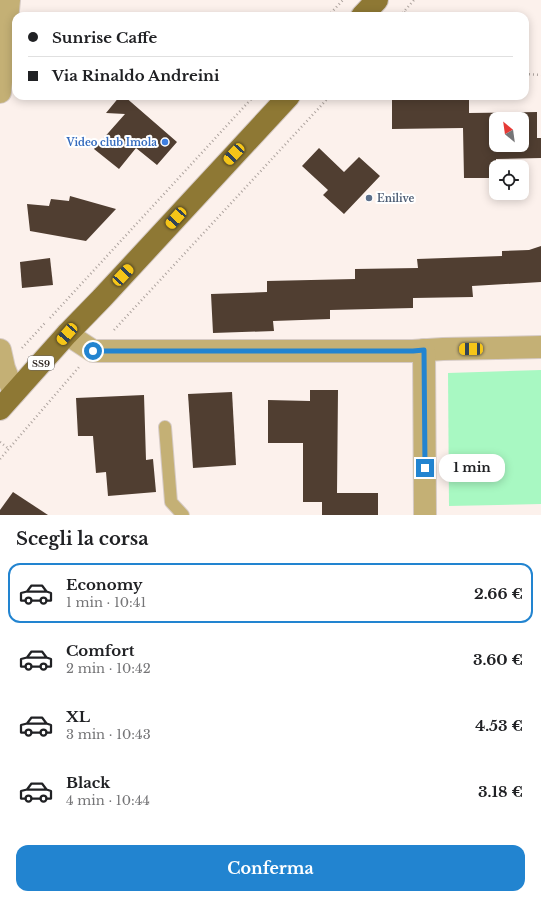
<!DOCTYPE html>
<html lang="it">
<meta charset="utf-8">
<style>
:root{--surface:#fff;--page:#f2f2f2;--text:#202124;--muted:#757577;--line:#e0e0e0;--accent:#2284d0}
body{margin:0;font-family:"Libre Baskerville",serif;background:var(--page);color:var(--text);height:100vh;display:flex;flex-direction:column;font-size:15px;white-space:nowrap}
*{box-sizing:border-box;margin:0}
p{font-size:13px;color:var(--muted)}
.icon{flex:none;width:22px;height:22px;fill:none;stroke:currentColor;stroke-width:2;stroke-linecap:round;stroke-linejoin:round}
.map{position:relative;height:515px;overflow:hidden}
.drawer{display:flex;flex-direction:column;background:var(--surface);flex:1}
.drawer>*{flex:none}
.banner{position:absolute;left:12px;top:12px;width:517px;height:88px;border-radius:12px;box-shadow:0 2px 10px #0003;display:grid;align-content:center;height:88px;padding:0 16px;background:var(--surface)}
.needle{width:26px;rotate:331deg}
.tools{position:absolute;left:489px;top:112px;display:grid;gap:8px}
.tools a{display:grid;place-items:center;width:40px;height:40px;border-radius:8px;background:var(--surface);box-shadow:0 2px 10px #0003;font-size:20px}
.end{position:absolute;width:18px;height:18px;margin:-9px;border:5px solid #2284d0;background:#fff;box-shadow:0 0 0 2px #fff}
.from{border-radius:50%}
.bubble{position:absolute;height:28px;border-radius:12px;background:var(--surface);box-shadow:0 2px 10px #0003;font-size:13px;font-weight:700;line-height:28px;text-align:center}
.car{position:absolute;width:12px;height:24px;margin:-12px -6px;border-radius:5px;box-shadow:0 0 3px 1px #0007;background:linear-gradient(#f5c518 24%,#345 0 40%,#f5c518 0 76%,#345 0 86%,#f5c518 0)}
.banner b{display:flex;align-items:center;gap:14px;height:38px;font-size:15px}
.banner b+b{border-top:1px solid var(--line)}
.banner i{width:10px;height:10px;background:var(--text)}
ul{padding:0;list-style:none}
li{display:flex;align-items:center;gap:12px;height:60px;margin:0 8px 6px;padding:0 8px;border:2px solid transparent;border-radius:12px}
li div{flex:1}
li b{display:block;font-size:15px}
li em{font-style:normal;font-weight:700}
li.current{border-color:var(--accent)}
li>.icon{width:36px;height:36px;stroke-width:1.5}
h2{padding:0 16px;font-size:18px;line-height:48px}
.primary-button{display:flex;gap:8px;margin-top:auto;padding:8px 16px}
.primary-button a{flex:1;height:46px;border-radius:12px;background:var(--accent);color:#fff;font-size:16px;font-weight:700;line-height:46px;text-align:center}
.map>svg:first-child{display:block}
</style>
<div class="map">
<svg width="541" height="515" viewBox="0 0 541 515">
<rect width="100%" height="100%" fill="#fcf1ec"/>
<polygon fill="#a8f8c2" points="541,370 541,504 449,506 448,373"/>
<g fill="#503e31" fill-rule="evenodd">
<polygon points="120,96 124,96 177,142 157,165 136,148 119,169 94,149 125,114 106,113"/>
<path d="M392,96H469V113L537,112V138H541V158L496,159V178H464L463,128L392,129ZM496,119H522V145H496Z"/>
<polygon points="319,148 344,172 359,157 380,176 344,214 323,195 328,190 302,166"/>
<polygon points="70,196 116,209 86,241 30,231 27,204 49,206 51,199 69,201"/>
<polygon points="541,246 541,282 472,286 473,297 413,298 413,308 330,310 330,319 273,321 274,331 213,333 211,294 267,292 267,281 355,279 355,269 418,268 417,259 502,256 502,251 529,250"/>
<polygon points="50,258 53,285 22,288 20,262"/>
<polygon points="310,390 338,390 337,493 378,493 378,515 322,515 322,502 303,502 303,443 268,443 268,400 310,401"/>
<polygon points="232,392 236,465 193,468 188,394"/>
<polygon points="144,395 146,460 153,459 156,492 108,496 106,472 96,473 93,436 78,436 76,398"/>
<polygon points="13,492 48,515 0,515 0,510"/>
</g>
<g fill="none" stroke-linecap="round" stroke-linejoin="round">
<g stroke="#d6cbc6" stroke-width="14">
<polyline id="lane" points="165,427 171,502 183,515"/>
</g>
<g stroke="#d6cbc6" stroke-width="24">
<g id="street">
<polyline points="0,92 9,0"/>
<polyline points="67,334 93,351 413,351 443,349 541,347"/>
<polyline points="0,350 4,368 14,393"/>
<polyline points="424,350 425,515"/>
</g>
</g>
<g stroke="#d6cbc6" stroke-width="24">
<g id="primary">
<polyline points="362,16 377,0"/>
<polyline points="0,409 67,334 102,298 289,96"/>
</g>
</g>
<g stroke="#ada39e" stroke-width="2.5" stroke-dasharray="1 3" stroke-linecap="butt">
<polyline points="404,12 409,16"/>
<polyline points="328,16 343,0"/>
<polyline points="400,16 414,0"/>
<polyline points="525,74 541,75"/>
<polyline points="50,318 254,96"/>
<polyline points="114,330 330,96"/>
<polyline points="22,348 45,323"/>
<polyline points="0,442 9,449"/>
<polyline points="0,459 79,367"/>
</g>
<use href="#lane" stroke="#c4b075" stroke-width="12"/>
<use href="#street" stroke="#c4b075" stroke-width="22"/>
<use href="#primary" stroke="#8e7834" stroke-width="22"/>
</g>
<g fill="none" stroke-linecap="round" stroke-linejoin="round">
<polyline stroke="#2284d0" stroke-width="5" points="93,351 413,351 424,350 425,468"/>
</g>
<circle fill="#3f7fe0" stroke="#fff" stroke-width="1.5" cx="165" cy="142" r="4"/>
<circle fill="#5c6f8a" stroke="#fff" stroke-width="1.5" cx="369" cy="198" r="4"/>
<g text-anchor="middle" dominant-baseline="central" stroke-width="4" stroke-linejoin="round" paint-order="stroke">
<rect fill="#fff" stroke="#68625f" stroke-width="1" x="28" y="356" width="26" height="14" rx="3"/>
<g font-size="9" font-weight="bold" fill="#281f1a">
<text x="41" y="363">SS9</text>
</g>
<g font-size="10" font-weight="bold" fill="#366cbe" stroke="#fff" text-anchor="end">
<text x="157" y="142">Video club Imola</text>
</g>
<g font-size="10" font-weight="bold" fill="#4e5e75" stroke="#fff" text-anchor="start">
<text x="377" y="198">Enilive</text>
</g>
</g>
</svg>
<div class="tools">
<a><svg class="needle" viewBox="-14 -14 28 28"><path d="M0-13l5 13h-10z" fill="#e53935"/><path d="M0 13l5-13h-10z" fill="#757577"/></svg></a>
<a><svg class="icon" aria-label="locate" viewBox="0 0 24 24"><circle cx="12" cy="12" r="6"/><path d="M12 2v4M12 18v4M2 12h4M18 12h4"/></svg></a>
</div>
<i class="end from" style="left:93px;top:351px"></i>
<i class="end" style="left:425px;top:468px"></i>
<div class="bubble" style="left:439px;top:454px;width:66px">1 min</div>
<i class="car" style="left:234px;top:154px;rotate:223deg"></i>
<i class="car" style="left:176px;top:218px;rotate:222deg"></i>
<i class="car" style="left:123px;top:275px;rotate:43deg"></i>
<i class="car" style="left:67px;top:334px;rotate:221deg"></i>
<i class="car" style="left:471px;top:349px;rotate:269deg"></i>
<div class="banner">
<b><i class="from"></i>Sunrise Caffe</b>
<b><i></i>Via Rinaldo Andreini</b>
</div>
</div>
<section class="drawer">
<h2>Scegli la corsa</h2>
<ul>
<li class="current"><svg class="icon" aria-label="car" viewBox="0 0 24 24"><path d="M5 17H2v-5l4-1 3-4h7l3 4 3 1v5h-3M9 17h6M6 11h13"/><circle cx="7" cy="17" r="2"/><circle cx="17" cy="17" r="2"/></svg><div><b>Economy</b><p>1 min · 10:41</p></div><em>2.66 €</em></li>
<li><svg class="icon" aria-label="car" viewBox="0 0 24 24"><path d="M5 17H2v-5l4-1 3-4h7l3 4 3 1v5h-3M9 17h6M6 11h13"/><circle cx="7" cy="17" r="2"/><circle cx="17" cy="17" r="2"/></svg><div><b>Comfort</b><p>2 min · 10:42</p></div><em>3.60 €</em></li>
<li><svg class="icon" aria-label="car" viewBox="0 0 24 24"><path d="M5 17H2v-5l4-1 3-4h7l3 4 3 1v5h-3M9 17h6M6 11h13"/><circle cx="7" cy="17" r="2"/><circle cx="17" cy="17" r="2"/></svg><div><b>XL</b><p>3 min · 10:43</p></div><em>4.53 €</em></li>
<li><svg class="icon" aria-label="car" viewBox="0 0 24 24"><path d="M5 17H2v-5l4-1 3-4h7l3 4 3 1v5h-3M9 17h6M6 11h13"/><circle cx="7" cy="17" r="2"/><circle cx="17" cy="17" r="2"/></svg><div><b>Black</b><p>4 min · 10:44</p></div><em>3.18 €</em></li>
</ul>
<div class="primary-button"><a>Conferma</a></div>
</section>
